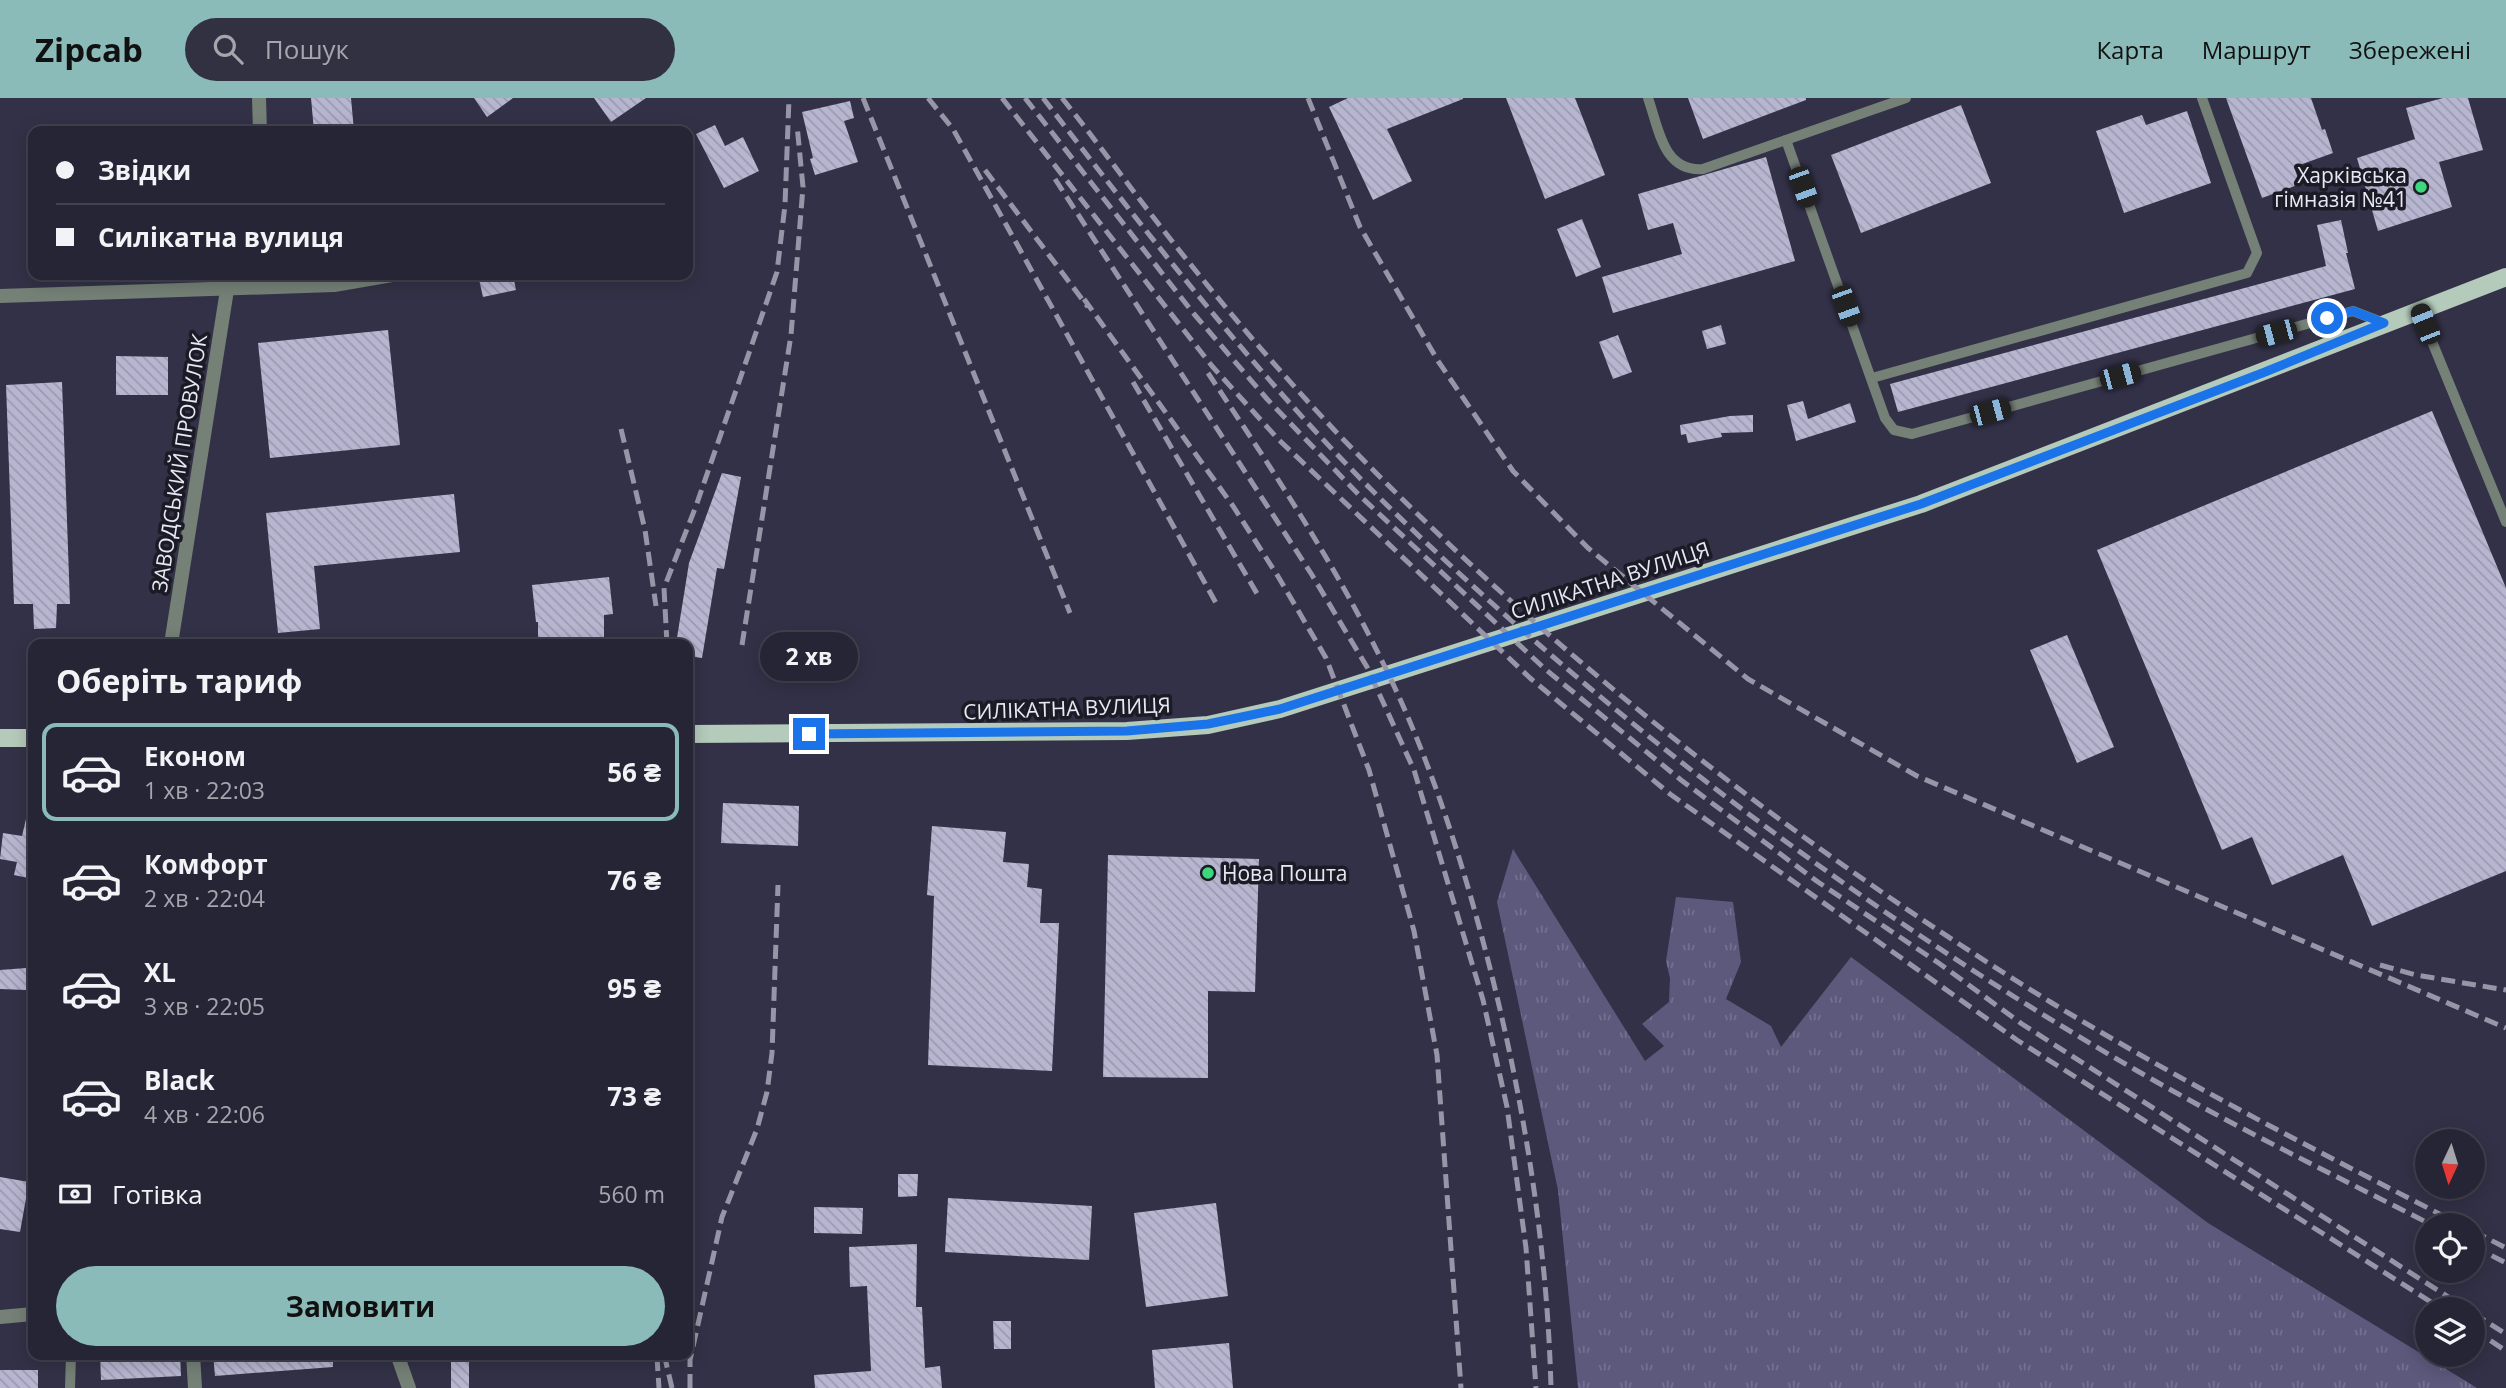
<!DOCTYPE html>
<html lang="uk">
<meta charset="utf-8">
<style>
:root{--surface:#262535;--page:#323141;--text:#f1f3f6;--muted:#a4a5ad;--line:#424250;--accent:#8bbbb9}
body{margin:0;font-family:"Open Sans",sans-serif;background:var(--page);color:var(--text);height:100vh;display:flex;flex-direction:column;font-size:26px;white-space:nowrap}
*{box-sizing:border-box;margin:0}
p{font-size:23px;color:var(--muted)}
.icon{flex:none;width:38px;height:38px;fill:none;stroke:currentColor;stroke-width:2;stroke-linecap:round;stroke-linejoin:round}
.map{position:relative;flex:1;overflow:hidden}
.side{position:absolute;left:28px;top:541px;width:665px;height:721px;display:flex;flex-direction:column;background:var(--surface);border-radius:14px;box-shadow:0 4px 18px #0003,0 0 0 2px var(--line)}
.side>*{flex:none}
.guide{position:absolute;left:28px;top:28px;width:665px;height:154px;border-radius:14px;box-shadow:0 4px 18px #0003,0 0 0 2px var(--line);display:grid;align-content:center;height:154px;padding:0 28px;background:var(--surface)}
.needle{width:46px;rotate:184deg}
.fabs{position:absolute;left:2415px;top:1031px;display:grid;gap:14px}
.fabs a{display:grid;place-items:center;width:70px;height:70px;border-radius:50%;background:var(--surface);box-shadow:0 4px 18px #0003,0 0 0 2px var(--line);font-size:35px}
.end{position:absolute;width:32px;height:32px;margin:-16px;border:9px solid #1a73e8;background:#fff;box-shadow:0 0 0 4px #fff}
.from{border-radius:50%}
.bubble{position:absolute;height:49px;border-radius:24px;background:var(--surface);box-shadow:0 4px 18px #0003,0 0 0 2px var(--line);font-size:23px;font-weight:700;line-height:49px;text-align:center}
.car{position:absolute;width:21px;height:42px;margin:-21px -10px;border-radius:9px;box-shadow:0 0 5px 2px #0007;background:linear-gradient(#222 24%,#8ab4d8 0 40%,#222 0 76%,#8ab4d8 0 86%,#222 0)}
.guide b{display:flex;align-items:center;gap:24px;height:66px;font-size:26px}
.guide b+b{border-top:2px solid var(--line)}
.guide i{width:18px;height:18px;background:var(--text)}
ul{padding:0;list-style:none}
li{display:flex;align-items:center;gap:21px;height:98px;margin:0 14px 10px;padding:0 14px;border:4px solid transparent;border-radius:14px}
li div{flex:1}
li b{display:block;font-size:26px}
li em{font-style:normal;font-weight:700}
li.active{border-color:var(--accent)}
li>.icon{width:63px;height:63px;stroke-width:1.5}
h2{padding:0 28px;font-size:32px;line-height:84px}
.pay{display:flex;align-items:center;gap:18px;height:77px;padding:0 28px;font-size:26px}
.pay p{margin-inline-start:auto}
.primary-button{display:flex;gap:14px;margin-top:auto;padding:14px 28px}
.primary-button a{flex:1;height:80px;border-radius:42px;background:var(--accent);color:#111;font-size:28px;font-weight:700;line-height:80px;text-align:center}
header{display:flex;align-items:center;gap:42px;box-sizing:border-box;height:98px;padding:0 35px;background:var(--accent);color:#111}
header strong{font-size:33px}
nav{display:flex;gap:38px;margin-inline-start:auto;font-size:24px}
.search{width:490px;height:63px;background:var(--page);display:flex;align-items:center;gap:18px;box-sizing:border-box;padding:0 24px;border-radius:38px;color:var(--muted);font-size:26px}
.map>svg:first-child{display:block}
</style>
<header>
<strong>Zipcab</strong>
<div class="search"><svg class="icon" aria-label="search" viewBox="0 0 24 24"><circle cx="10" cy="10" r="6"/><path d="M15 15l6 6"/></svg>Пошук</div>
<nav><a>Карта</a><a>Маршрут</a><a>Збережені</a></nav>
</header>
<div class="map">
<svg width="2506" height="1290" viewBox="0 0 2506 1290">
<defs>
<pattern id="grass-tufts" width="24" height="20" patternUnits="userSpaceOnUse" patternTransform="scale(1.75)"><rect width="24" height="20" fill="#5c597d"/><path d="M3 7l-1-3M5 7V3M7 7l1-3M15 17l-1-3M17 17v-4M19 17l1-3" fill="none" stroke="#737190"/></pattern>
<pattern id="building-back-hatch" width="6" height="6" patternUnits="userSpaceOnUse" patternTransform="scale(1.75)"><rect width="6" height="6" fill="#b7b6d1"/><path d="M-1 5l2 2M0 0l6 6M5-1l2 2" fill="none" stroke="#9b9aaf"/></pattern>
</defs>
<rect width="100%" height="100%" fill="#333147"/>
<polygon fill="url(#grass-tufts)" points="1513,751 1645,963 1664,948 1642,926 1669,904 1670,880 1666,863 1676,799 1733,804 1741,864 1726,901 1771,928 1781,949 1851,859 2208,1125 2477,1290 1578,1290 1558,1092 1497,804"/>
<g fill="url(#building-back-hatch)">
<polygon points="311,0 351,0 354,33 314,33"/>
<polygon points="474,0 513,0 487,19"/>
<polygon points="594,0 646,0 611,24"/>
<polygon points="1348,0 1463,0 1463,1 1387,31 1412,83 1373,102 1329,9"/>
<polygon points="1506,0 1575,0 1605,77 1545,101"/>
<polygon points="1688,0 1806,0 1806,2 1703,41"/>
<polygon points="2226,0 2311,0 2322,32 2325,31 2333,55 2294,69 2300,86 2262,100"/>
<polygon points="2443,0 2468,0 2483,52 2439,64 2452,109 2378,133 2357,60 2415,41 2406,10"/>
<polygon points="850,3 854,20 844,23 858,64 815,77 810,61 813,60 802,14"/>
<polygon points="1961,7 1991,85 1861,135 1831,57"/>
<polygon points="2187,13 2211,85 2124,115 2096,33 2142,17 2146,27"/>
<polygon points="715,27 725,48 743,39 759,73 724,90 696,36"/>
<polygon points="1766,59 1795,163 1613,215 1602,179 1682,156 1673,125 1648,132 1638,96"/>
<polygon points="1582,121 1601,169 1576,179 1557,131"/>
<polygon points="2341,122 2348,155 2346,155 2355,191 1898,314 1890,286 2326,168 2317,127"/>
<polygon points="478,177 513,177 516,192 483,199"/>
<polygon points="1721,227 1726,246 1707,251 1702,233"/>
<polygon points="388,232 400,347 270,360 258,245"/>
<polygon points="1618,237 1632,274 1613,281 1599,244"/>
<polygon points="116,258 168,259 168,297 116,297"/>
<polygon points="62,284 70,506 57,506 56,530 34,531 33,506 14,506 6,287"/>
<polygon points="1803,303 1808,321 1850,305 1856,324 1796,343 1787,307"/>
<polygon points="2432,313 2506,490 2506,773 2372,828 2343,757 2272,787 2252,739 2222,752 2097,452"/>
<polygon points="1753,317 1753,334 1721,335 1722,339 1688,345 1686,336 1681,337 1680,327 1730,318"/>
<polygon points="722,375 741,379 724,471 717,470 702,560 688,558 688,546 676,546 689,465"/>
<polygon points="454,396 460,454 314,468 320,531 278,535 266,415"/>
<polygon points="609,479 613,516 604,517 604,546 538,546 538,524 536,524 532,487"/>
<polygon points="2067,537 2114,649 2077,665 2030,552"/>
<polygon points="723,705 799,708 798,748 721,745"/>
<polygon points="26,721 33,721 33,781 14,777 17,764 0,761 3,735 22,738"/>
<polygon points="932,728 1006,734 1003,764 1029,766 1027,789 1042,791 1040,825 1059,825 1052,973 928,967 934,798 927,797"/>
<polygon points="1108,757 1259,761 1255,894 1208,893 1208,980 1103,979"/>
<polygon points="26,870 26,892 0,891 0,872"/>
<polygon points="898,1076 918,1076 917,1098 898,1099"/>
<polygon points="0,1079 29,1084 20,1134 0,1131"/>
<polygon points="948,1100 1092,1108 1089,1162 945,1154"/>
<polygon points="1216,1105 1228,1198 1146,1209 1134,1115"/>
<polygon points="814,1109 863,1110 862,1136 814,1135"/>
<polygon points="917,1146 916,1209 922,1209 925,1270 940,1268 942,1290 815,1290 814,1277 871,1273 867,1188 850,1189 849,1149"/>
<polygon points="993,1223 1011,1223 1011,1251 994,1251"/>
<polygon points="1229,1245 1233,1290 1155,1290 1152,1252"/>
<polygon points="100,1256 180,1256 181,1278 101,1282"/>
<polygon points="213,1256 333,1256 333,1269 215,1278"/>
<rect x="451" y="1256" width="18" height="34"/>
<rect x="0" y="1272" width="38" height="18"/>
</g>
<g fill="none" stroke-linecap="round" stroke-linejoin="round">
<g stroke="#758077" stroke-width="10">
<path d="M1648,0C1659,31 1663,74 1703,71L1906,0"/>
<polyline points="1786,42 1885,320 1894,332 1912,336 2353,213 2384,225"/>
<polyline points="2419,212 2506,424"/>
<polyline points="1872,280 2247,175 2257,155 2202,0"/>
<polyline points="70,1290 71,1256"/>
</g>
<g stroke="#758077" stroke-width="14">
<polyline points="259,0 260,33"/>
<polyline points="0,198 334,187 392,177"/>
<polyline points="171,546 227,192"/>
<polyline points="0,1219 33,1216"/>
<polyline points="193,1256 195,1290"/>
<polyline points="397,1256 409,1290"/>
</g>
<g stroke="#b4caba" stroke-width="18">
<polyline points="688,636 1127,633 1208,627 1280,611 1921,406 2506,179"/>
<polyline points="0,640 33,640"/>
</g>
<g stroke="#9795a7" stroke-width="5" stroke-dasharray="14 7" stroke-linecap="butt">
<polyline points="863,0 1070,515"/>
<polyline points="928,0 953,31 1216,505"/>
<polyline points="1002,0 1212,268 1278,341 1530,580 1670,696 2017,942 2442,1211"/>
<polyline points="1025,0 1194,216 1267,301 1359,397 1545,571 1681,682 1818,784 1940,866 2022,926 2467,1211"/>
<path d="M1043,0C1154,144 1265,289 1395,415C1617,629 1868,817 2134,971C2231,1027 2332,1076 2432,1127"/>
<path d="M1062,0C1102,50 1139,102 1179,152C1230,216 1284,279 1340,338C1548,555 1797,748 2052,905C2185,986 2323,1056 2461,1127"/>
<polyline points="1308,0 1360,129 1438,263 1513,373 1588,450 1748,581 1917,678 2506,930"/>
<polyline points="985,72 1088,209"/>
<polyline points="1055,81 1312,477 1367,569 1414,672 1483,902 1507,1009 1526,1150 1536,1290"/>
<polyline points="1084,201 1233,408 1279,480 1326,560 1369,672 1414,833 1437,957 1461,1290"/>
<path d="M1208,275C1270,368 1334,464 1383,565C1425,650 1455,740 1480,832C1520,980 1547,1136 1551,1290"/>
<polyline points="1133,284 1259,499"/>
<polyline points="621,331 645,432 656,508"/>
<polyline points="667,546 664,490 696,408 777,174 785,107 789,0"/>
<polyline points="742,547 791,237 803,89 797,27"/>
<polyline points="2380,867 2416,877 2506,892"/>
<polyline points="2473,1133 2506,1150"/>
<polyline points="2473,1148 2506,1165"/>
<polyline points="2473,1215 2506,1236"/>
<polyline points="2473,1231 2506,1253"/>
<polyline points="664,1256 672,1290"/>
<polyline points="657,1259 659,1290"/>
<polyline points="690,1290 690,1262 722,1119 757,1031 767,994 772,955 778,787"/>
</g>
</g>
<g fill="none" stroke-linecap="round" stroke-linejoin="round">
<polyline stroke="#1a73e8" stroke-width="9" points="809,636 1127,633 1208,626 1280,611 1921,406 2265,274 2384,225 2353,213 2327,220"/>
</g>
<g fill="#3dd77e" stroke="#1b1b25" stroke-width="2.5">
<circle cx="2421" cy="89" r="7"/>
<circle cx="1208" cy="775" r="7"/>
</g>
<g text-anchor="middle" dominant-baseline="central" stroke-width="7" stroke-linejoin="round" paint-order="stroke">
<g font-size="21" fill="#e8e7f6" stroke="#1b1b25" text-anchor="end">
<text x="2407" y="77">Харківська<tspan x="2407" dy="24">гімназія №41</tspan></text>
<text x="1222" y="775" text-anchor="start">Нова Пошта</text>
</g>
<g font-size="21" fill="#e8e7f6" stroke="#1b1b25">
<text transform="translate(179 365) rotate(-81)">ЗАВОДСЬКИЙ ПРОВУЛОК</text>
<text transform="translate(1610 482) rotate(-18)">СИЛІКАТНА ВУЛИЦЯ</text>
<text transform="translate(1067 610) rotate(-2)">СИЛІКАТНА ВУЛИЦЯ</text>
</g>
</g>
</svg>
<div class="fabs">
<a><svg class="needle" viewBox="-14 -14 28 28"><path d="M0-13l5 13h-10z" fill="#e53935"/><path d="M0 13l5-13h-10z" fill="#a4a5ad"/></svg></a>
<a><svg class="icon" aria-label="locate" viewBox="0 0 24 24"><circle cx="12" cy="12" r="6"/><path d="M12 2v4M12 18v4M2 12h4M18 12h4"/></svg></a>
<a><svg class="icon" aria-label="layers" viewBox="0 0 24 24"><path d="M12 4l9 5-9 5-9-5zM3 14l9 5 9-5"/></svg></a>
</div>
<i class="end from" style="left:2327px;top:220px"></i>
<i class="end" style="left:809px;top:636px"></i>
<div class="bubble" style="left:760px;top:534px;width:98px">2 хв</div>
<i class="car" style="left:1803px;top:89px;rotate:160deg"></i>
<i class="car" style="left:1846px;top:208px;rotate:160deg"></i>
<i class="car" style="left:2425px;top:226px;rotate:338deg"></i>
<i class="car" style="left:2276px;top:235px;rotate:255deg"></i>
<i class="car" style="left:2120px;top:278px;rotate:75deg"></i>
<i class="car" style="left:1990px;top:314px;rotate:75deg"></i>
<div class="guide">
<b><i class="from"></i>Звідки</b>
<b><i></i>Силікатна вулиця</b>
</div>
<section class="side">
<h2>Оберіть тариф</h2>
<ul>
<li class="active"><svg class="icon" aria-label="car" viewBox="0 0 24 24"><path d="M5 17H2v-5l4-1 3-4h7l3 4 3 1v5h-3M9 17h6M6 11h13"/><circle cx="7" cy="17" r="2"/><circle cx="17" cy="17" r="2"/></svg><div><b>Економ</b><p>1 хв · 22:03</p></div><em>56 ₴</em></li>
<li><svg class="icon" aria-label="car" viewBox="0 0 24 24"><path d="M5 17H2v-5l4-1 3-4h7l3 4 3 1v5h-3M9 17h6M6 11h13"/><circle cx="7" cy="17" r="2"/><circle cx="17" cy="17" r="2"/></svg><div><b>Комфорт</b><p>2 хв · 22:04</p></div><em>76 ₴</em></li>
<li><svg class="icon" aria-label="car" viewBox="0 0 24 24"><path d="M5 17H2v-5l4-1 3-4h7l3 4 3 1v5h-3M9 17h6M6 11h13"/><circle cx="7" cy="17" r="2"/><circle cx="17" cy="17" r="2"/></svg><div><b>XL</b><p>3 хв · 22:05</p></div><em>95 ₴</em></li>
<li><svg class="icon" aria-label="car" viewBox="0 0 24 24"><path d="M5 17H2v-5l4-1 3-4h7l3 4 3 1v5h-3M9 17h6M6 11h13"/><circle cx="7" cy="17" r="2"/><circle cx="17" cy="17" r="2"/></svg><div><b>Black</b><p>4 хв · 22:06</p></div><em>73 ₴</em></li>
</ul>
<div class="pay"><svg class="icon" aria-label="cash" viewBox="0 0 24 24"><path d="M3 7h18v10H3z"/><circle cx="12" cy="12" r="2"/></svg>Готівка<p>560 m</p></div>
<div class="primary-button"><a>Замовити</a></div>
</section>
</div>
